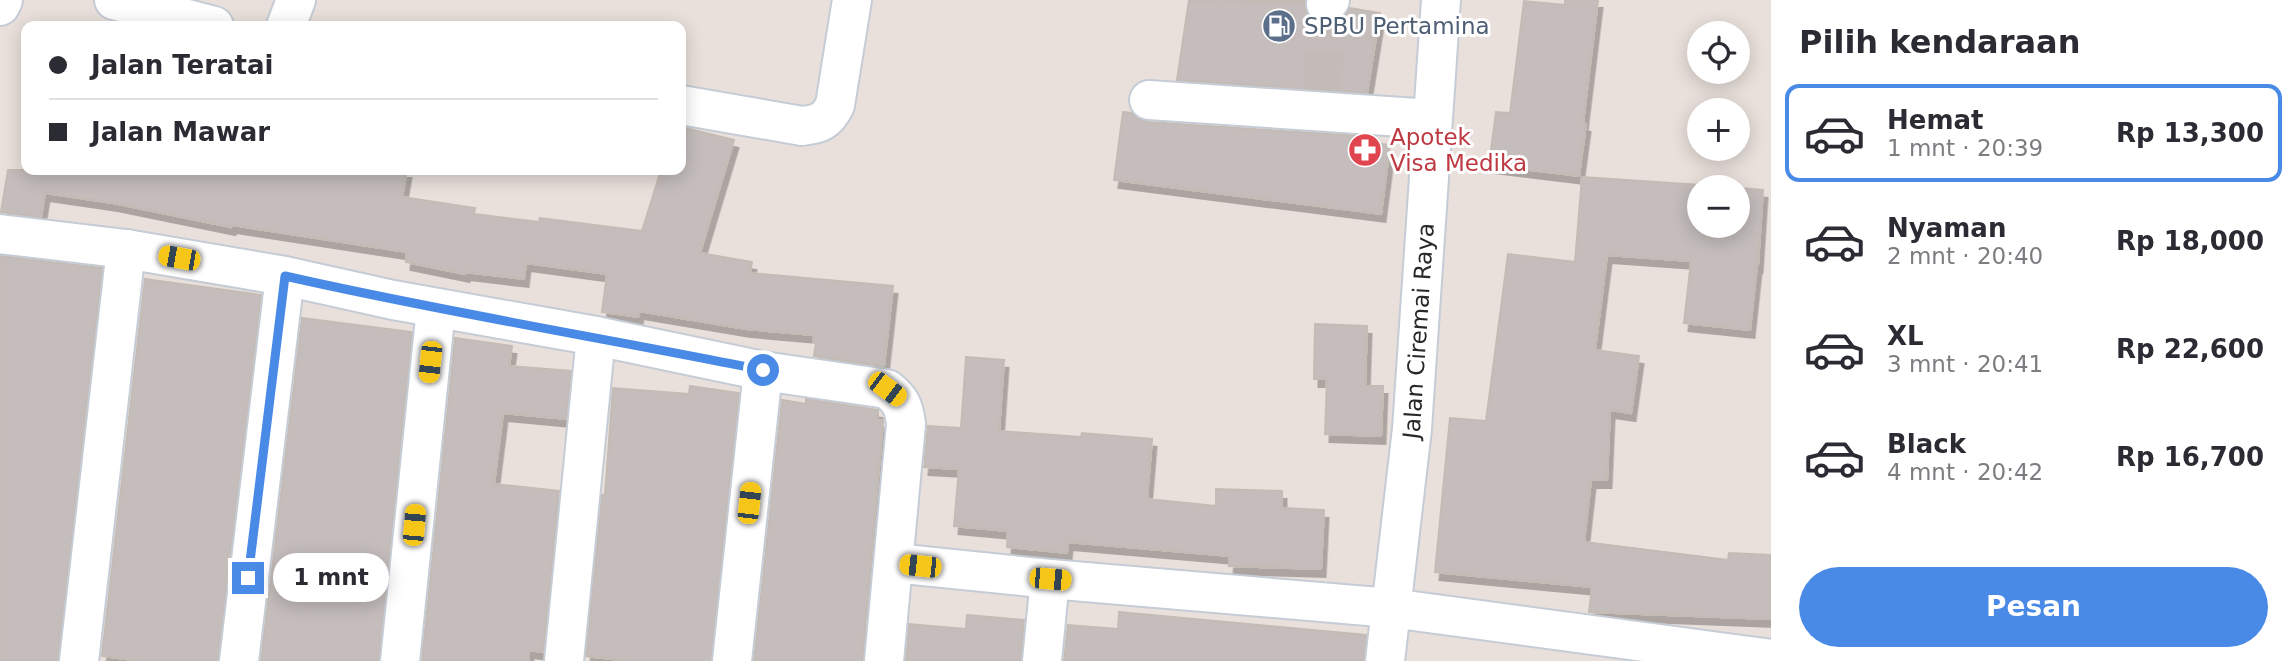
<!DOCTYPE html>
<html lang="id">
<meta charset="utf-8">
<style>
:root{--surface:#fff;--page:#f7f7f7;--text:#2b2b33;--muted:#7c7c81;--line:#e1e1e2;--accent:#4a8ae7}
body{margin:0;font-family:"DejaVu Sans",sans-serif;background:var(--page);color:var(--text);height:100vh;display:flex;flex-direction:column;font-size:26px;white-space:nowrap}
*{box-sizing:border-box;margin:0}
p{font-size:23px;color:var(--muted)}
.icon{flex:none;width:38px;height:38px;fill:none;stroke:currentColor;stroke-width:2;stroke-linecap:round;stroke-linejoin:round}
.map{position:relative;flex:1;overflow:hidden}
.side{display:flex;flex-direction:column;background:var(--surface);width:525px}
.side>*{flex:none}
.hud{position:absolute;left:21px;top:21px;width:665px;height:154px;border-radius:14px;box-shadow:0 4px 18px #0003;display:grid;align-content:center;height:154px;padding:0 28px;background:var(--surface)}
.buttons{position:absolute;left:1687px;top:21px;display:grid;gap:14px}
.buttons a{display:grid;place-items:center;width:63px;height:63px;border-radius:50%;background:var(--surface);box-shadow:0 4px 18px #0003;font-size:35px}
.end{position:absolute;width:32px;height:32px;margin:-16px;border:9px solid #4a8ae7;background:#fff;box-shadow:0 0 0 4px #fff}
.from{border-radius:50%}
.bubble{position:absolute;height:49px;border-radius:24px;background:var(--surface);box-shadow:0 4px 18px #0003;font-size:23px;font-weight:800;line-height:49px;text-align:center}
.car{position:absolute;width:21px;height:42px;margin:-21px -10px;border-radius:9px;box-shadow:0 0 5px 2px #0007;background:linear-gradient(#f5c518 24%,#345 0 40%,#f5c518 0 76%,#345 0 86%,#f5c518 0)}
.hud b{display:flex;align-items:center;gap:24px;height:66px;font-size:26px}
.hud b+b{border-top:2px solid var(--line)}
.hud i{width:18px;height:18px;background:var(--text)}
ul{padding:0;list-style:none}
li{display:flex;align-items:center;gap:21px;height:98px;margin:0 14px 10px;padding:0 14px;border:4px solid transparent;border-radius:14px}
li div{flex:1}
li b{display:block;font-size:26px}
li em{font-style:normal;font-weight:800}
li.current{border-color:var(--accent)}
li>.icon{width:63px;height:63px;stroke-width:1.5}
h2{padding:0 28px;font-size:32px;line-height:84px}
.action{display:flex;gap:14px;margin-top:auto;padding:14px 28px}
.action a{flex:1;height:80px;border-radius:42px;background:var(--accent);color:#fff;font-size:28px;font-weight:800;line-height:80px;text-align:center}
main{display:flex;flex:1;min-height:0}
.map>svg:first-child{display:block}
</style>
<main>
<div class="map">
<svg width="1771" height="661" viewBox="0 0 1771 661">
<defs>
<filter id="shadow"><feDropShadow dx="4.5" dy="8" stdDeviation="0" flood-color="#0004"/></filter>
</defs>
<rect width="100%" height="100%" fill="#e9e0db"/>
<g fill="#c4bdbb" stroke="#c4bbb5" stroke-width="2" filter="url(#shadow)">
<polygon points="1189,0 1305,1 1305,10 1310,19 1321,25 1332,25 1341,20 1350,8 1380,13 1367,93 1177,80"/>
<polygon points="1565,0 1598,0 1583,123 1586,124 1579,176 1489,165 1496,112 1510,113 1524,1 1565,5"/>
<polygon points="1123,112 1132,113 1137,118 1148,122 1360,136 1359,141 1390,145 1381,214 1114,180"/>
<polygon points="681,127 734,140 700,253 752,262 750,273 893,286 884,366 814,356 816,343 813,342 813,335 746,329 639,311 638,317 602,312 607,274 526,263 524,279 465,272 465,274 406,262 407,252 232,225 231,227 113,203 45,193 41,217 1,212 8,170 407,170 402,197 475,208 474,214 539,222 540,218 642,231 661,170 681,170"/>
<polygon points="1582,177 1731,187 1699,187 1699,226 1738,226 1738,188 1763,190 1758,265 1757,265 1750,330 1684,323 1691,261 1607,255 1595,350 1639,356 1631,413 1610,410 1607,480 1591,480 1584,542 1728,560 1729,553 1771,555 1771,619 1589,612 1592,587 1435,572 1450,418 1486,421 1508,254 1575,262"/>
<polygon points="0,256 102,268 58,661 0,661"/>
<polygon points="145,279 261,295 218,661 142,661 102,656"/>
<polygon points="302,318 412,332 379,661 261,661"/>
<polygon points="1315,324 1367,326 1365,386 1383,386 1381,436 1325,434 1327,379 1314,379"/>
<polygon points="455,338 512,346 509,366 571,371 566,419 503,413 494,484 559,491 543,652 529,650 528,661 422,661"/>
<polygon points="966,357 1004,360 999,431 1081,437 1082,433 1152,439 1147,499 1216,506 1216,489 1282,491 1282,508 1324,510 1321,569 1229,566 1230,556 1068,542 1067,553 1007,547 1008,531 954,526 959,469 924,467 928,426 961,428"/>
<polygon points="690,386 739,393 711,661 631,661 586,656 602,495 605,495 613,388 689,394"/>
<polygon points="806,399 878,410 878,420 883,421 862,661 754,661 782,400 806,404"/>
<polygon points="1119,612 1366,635 1364,661 1064,661 1068,625 1118,629"/>
<polygon points="967,615 1024,620 1020,661 906,661 909,624 966,629"/>
</g>
<g fill="none" stroke-linecap="round" stroke-linejoin="round">
<polyline stroke="#c2bbb7" stroke-width="38" stroke-dasharray="38 19" stroke-linecap="butt" points="1323,89 1326,4"/>
<g stroke="#c6ccd5" stroke-width="42">
<g id="minor">
<polyline points="114,0 214,26"/>
<polyline points="1326,4 1330,0"/>
<polyline points="0,6 3,0"/>
<polyline points="286,26 296,0"/>
<polyline points="1149,100 1432,119"/>
<path d="M681,105L802,126C820,124 827,121 835,105L852,0"/>
<path d="M0,234L126,249L285,276L393,300L596,336L763,371L887,389C901,400 904,407 906,424L884,661"/>
<polyline points="894,563 1050,579 1391,608 1771,659"/>
<polyline points="79,661 126,249"/>
<polyline points="239,661 285,276"/>
<polyline points="400,661 436,308"/>
<polyline points="564,661 596,336"/>
<polyline points="732,661 763,371"/>
<polyline points="1042,661 1050,579"/>
<path id="s1" d="M1385,661L1412,429L1441,0"/>
</g>
</g>
<use href="#minor" stroke="#fff" stroke-width="38"/>
</g>
<g fill="none" stroke-linecap="round" stroke-linejoin="round">
<path stroke="#4a8ae7" stroke-width="9" d="M248,578L285,276C443,312 604,338 763,370"/>
</g>
<defs>
<g id="fuel-disc" transform="scale(1.75)"><circle r="9.5" fill="#5c6f8a" stroke="#fff"/><path d="M-5.5-6h7V0h2V4h1.3V-2.5L3-4.5l.8-.8L6-3V5H2.5V1h-1V6h-7ZM-4.2-4.7v3.2H.2V-4.7Z" fill="#fff"/></g>
<g id="pharmacy-disc" transform="scale(1.75)"><circle r="9.5" fill="#e0444e" stroke="#fff"/><path d="M-2-6h4v4h4v4h-4v4h-4v-4h-4v-4h4Z" fill="#fff"/></g>
</defs>
<g fill-rule="evenodd">
<use href="#fuel-disc" x="1279" y="26"/>
<use href="#pharmacy-disc" x="1365" y="150"/>
</g>
<g text-anchor="middle" dominant-baseline="central" stroke-width="6" stroke-linejoin="round" paint-order="stroke">
<g font-size="23" fill="#4e5e75" stroke="#fff" text-anchor="start">
<text x="1304" y="26">SPBU Pertamina</text>
</g>
<g font-size="23" fill="#be3a42" stroke="#fff" text-anchor="start">
<text x="1390" y="137">Apotek<tspan x="1390" dy="26">Visa Medika</tspan></text>
</g>
<g font-size="23" fill="#282828" stroke="#fff">
<text stroke="none"><textPath href="#s1" startOffset="332">Jalan Ciremai Raya</textPath></text>
</g>
</g>
</svg>
<div class="buttons">
<a><svg class="icon" aria-label="locate" viewBox="0 0 24 24"><circle cx="12" cy="12" r="6"/><path d="M12 2v4M12 18v4M2 12h4M18 12h4"/></svg></a>
<a>+</a>
<a>−</a>
</div>
<i class="end from" style="left:763px;top:370px"></i>
<i class="end" style="left:248px;top:578px"></i>
<div class="bubble" style="left:273px;top:553px;width:116px">1 mnt</div>
<i class="car" style="left:179px;top:258px;rotate:280deg"></i>
<i class="car" style="left:430px;top:362px;rotate:186deg"></i>
<i class="car" style="left:887px;top:389px;rotate:127deg"></i>
<i class="car" style="left:749px;top:503px;rotate:6deg"></i>
<i class="car" style="left:414px;top:525px;rotate:5deg"></i>
<i class="car" style="left:920px;top:566px;rotate:276deg"></i>
<i class="car" style="left:1050px;top:579px;rotate:95deg"></i>
<div class="hud">
<b><i class="from"></i>Jalan Teratai</b>
<b><i></i>Jalan Mawar</b>
</div>
</div>
<section class="side">
<h2>Pilih kendaraan</h2>
<ul>
<li class="current"><svg class="icon" aria-label="car" viewBox="0 0 24 24"><path d="M5 17H2v-5l4-1 3-4h7l3 4 3 1v5h-3M9 17h6M6 11h13"/><circle cx="7" cy="17" r="2"/><circle cx="17" cy="17" r="2"/></svg><div><b>Hemat</b><p>1 mnt · 20:39</p></div><em>Rp 13,300</em></li>
<li><svg class="icon" aria-label="car" viewBox="0 0 24 24"><path d="M5 17H2v-5l4-1 3-4h7l3 4 3 1v5h-3M9 17h6M6 11h13"/><circle cx="7" cy="17" r="2"/><circle cx="17" cy="17" r="2"/></svg><div><b>Nyaman</b><p>2 mnt · 20:40</p></div><em>Rp 18,000</em></li>
<li><svg class="icon" aria-label="car" viewBox="0 0 24 24"><path d="M5 17H2v-5l4-1 3-4h7l3 4 3 1v5h-3M9 17h6M6 11h13"/><circle cx="7" cy="17" r="2"/><circle cx="17" cy="17" r="2"/></svg><div><b>XL</b><p>3 mnt · 20:41</p></div><em>Rp 22,600</em></li>
<li><svg class="icon" aria-label="car" viewBox="0 0 24 24"><path d="M5 17H2v-5l4-1 3-4h7l3 4 3 1v5h-3M9 17h6M6 11h13"/><circle cx="7" cy="17" r="2"/><circle cx="17" cy="17" r="2"/></svg><div><b>Black</b><p>4 mnt · 20:42</p></div><em>Rp 16,700</em></li>
</ul>
<div class="action"><a>Pesan</a></div>
</section>
</main>
